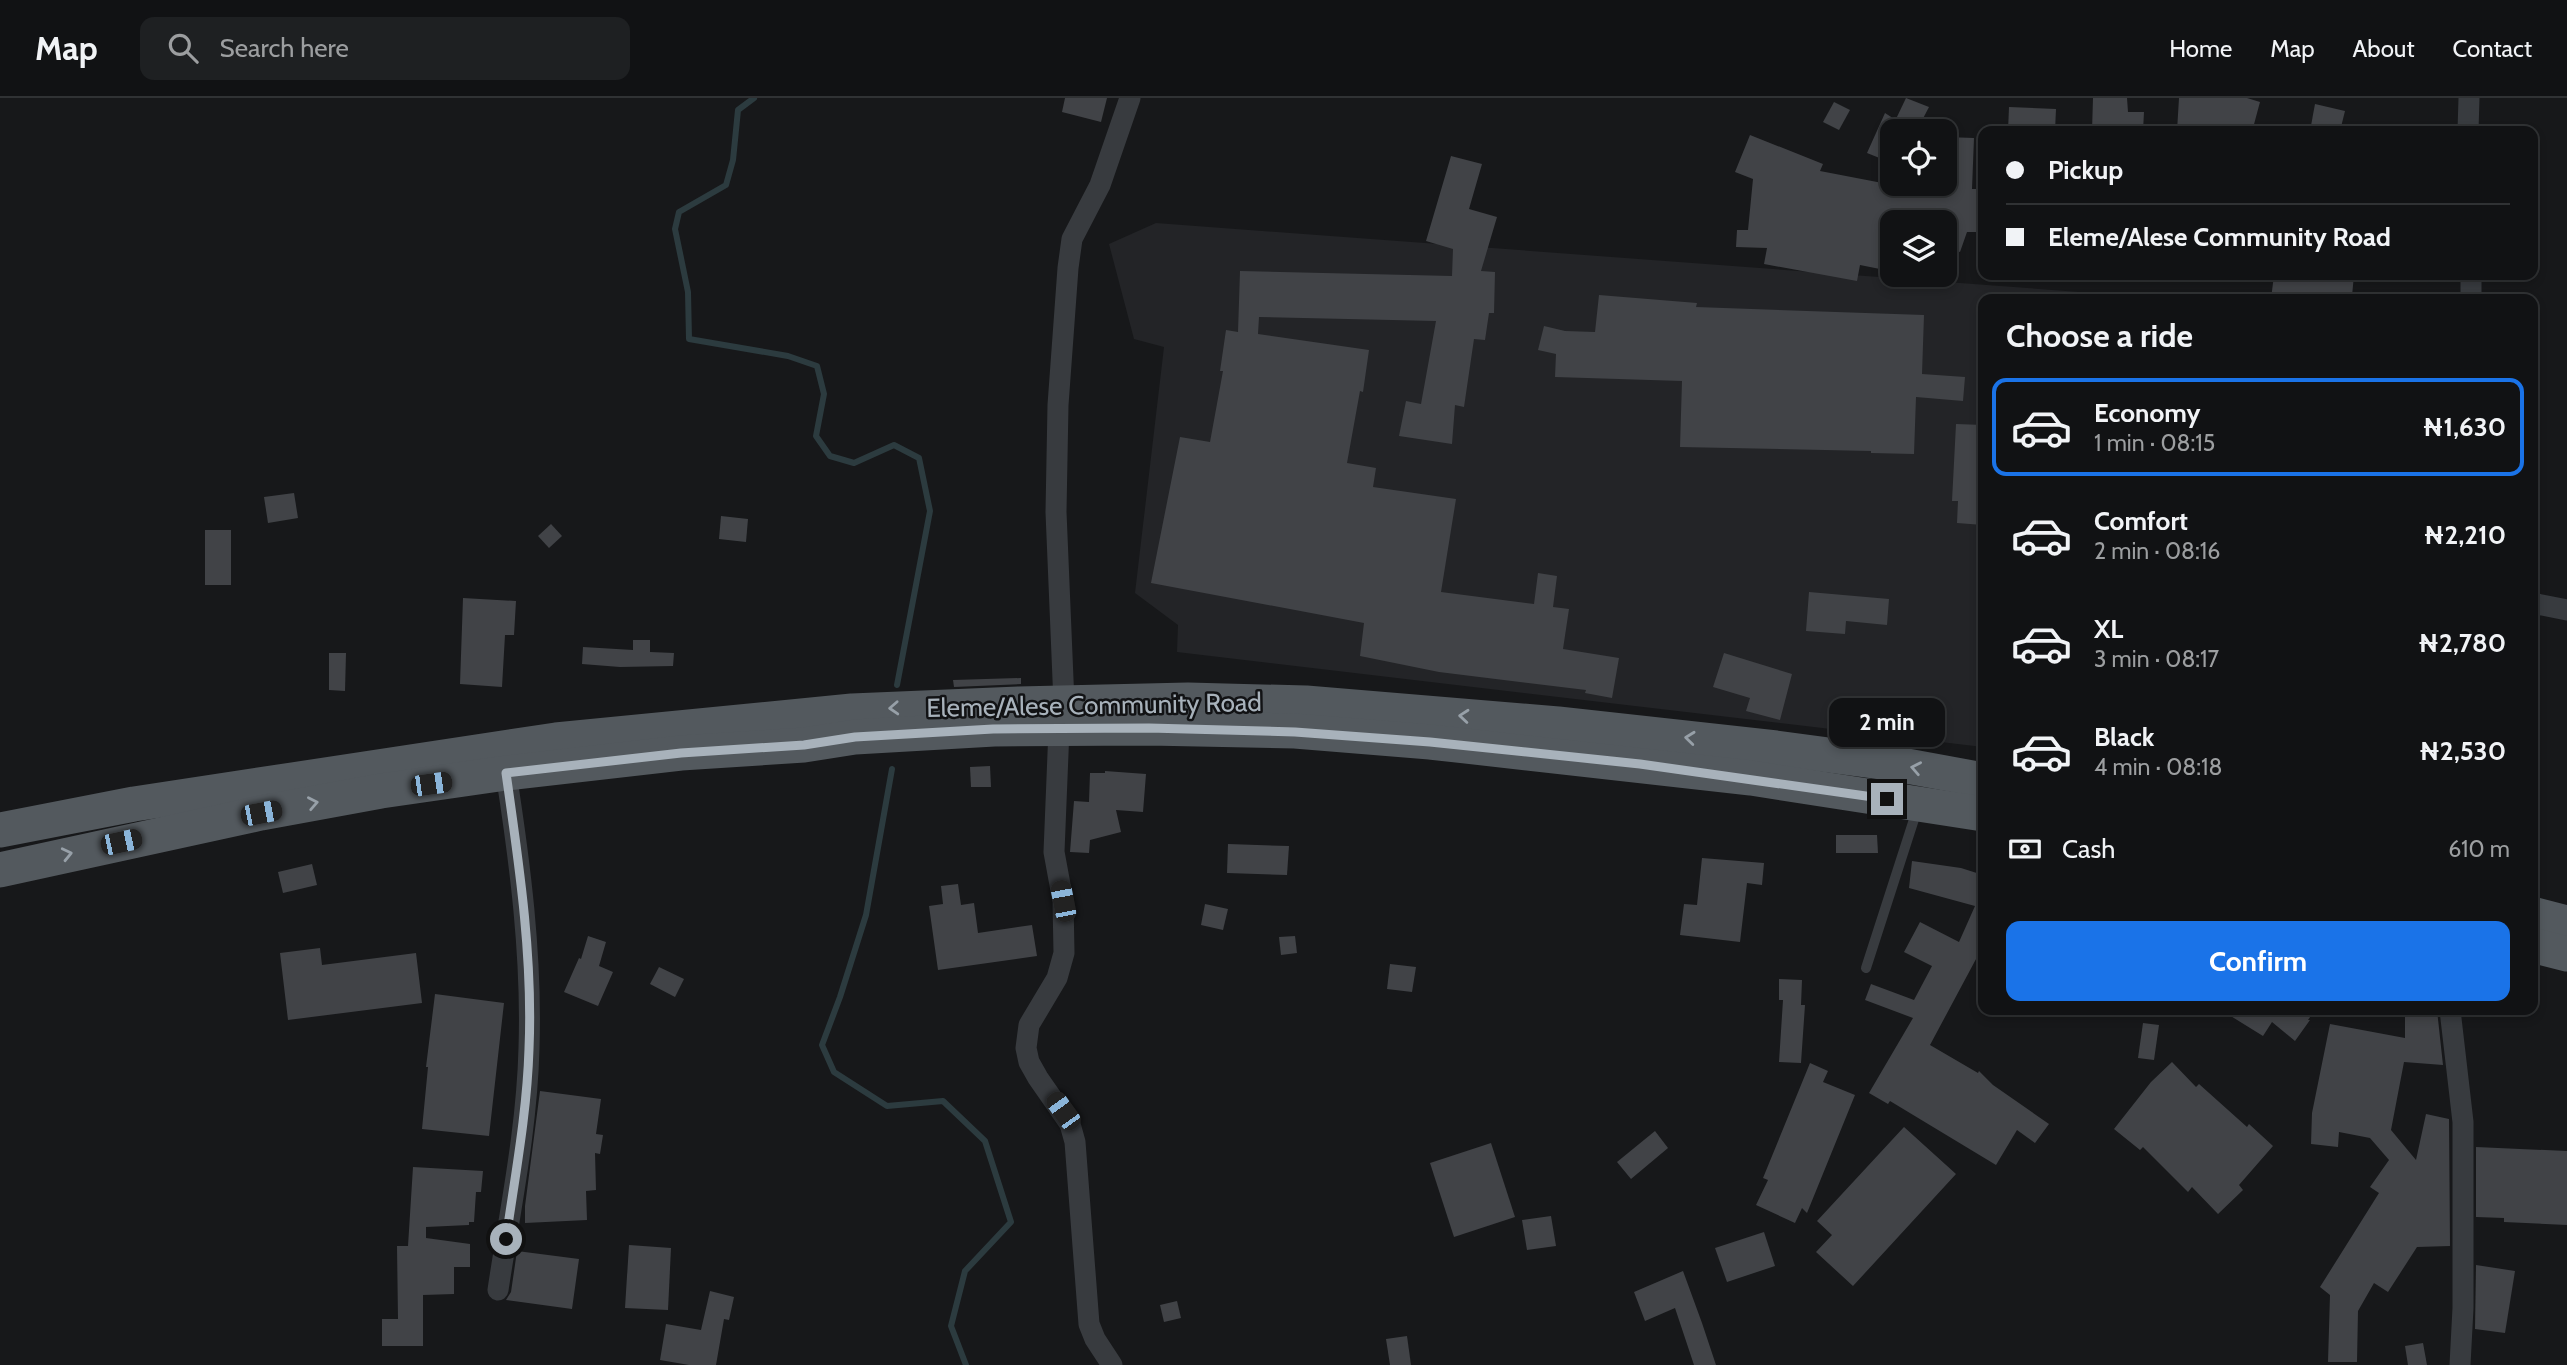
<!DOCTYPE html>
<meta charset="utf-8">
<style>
:root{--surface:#111214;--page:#1e2022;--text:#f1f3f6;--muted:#9c9ea0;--line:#303234;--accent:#1a73e8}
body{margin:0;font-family:Cabin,sans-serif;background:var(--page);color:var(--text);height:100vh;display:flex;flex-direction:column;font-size:26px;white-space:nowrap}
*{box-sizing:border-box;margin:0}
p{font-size:23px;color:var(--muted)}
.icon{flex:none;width:38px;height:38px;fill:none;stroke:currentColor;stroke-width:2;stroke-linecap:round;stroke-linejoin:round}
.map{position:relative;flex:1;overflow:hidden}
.details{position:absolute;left:1978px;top:196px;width:560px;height:721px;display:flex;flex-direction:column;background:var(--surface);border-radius:14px;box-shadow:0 4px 10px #0003,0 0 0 2px var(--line)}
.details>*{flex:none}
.guide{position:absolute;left:1978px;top:28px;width:560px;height:154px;border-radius:14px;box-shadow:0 4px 10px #0003,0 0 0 2px var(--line);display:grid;align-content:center;height:154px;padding:0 28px;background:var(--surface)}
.fabs{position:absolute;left:1880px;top:21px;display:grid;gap:14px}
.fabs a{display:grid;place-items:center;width:77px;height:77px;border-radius:14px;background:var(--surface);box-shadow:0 4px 10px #0003,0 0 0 2px var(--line);font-size:35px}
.end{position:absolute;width:32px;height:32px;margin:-16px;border:9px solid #a8b2bb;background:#111;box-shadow:0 0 0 4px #111}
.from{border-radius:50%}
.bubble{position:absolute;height:49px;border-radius:14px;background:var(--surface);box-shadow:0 4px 10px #0003,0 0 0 2px var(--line);font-size:23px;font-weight:700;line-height:49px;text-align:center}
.car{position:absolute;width:21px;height:42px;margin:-21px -10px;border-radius:9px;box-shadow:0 0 5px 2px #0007;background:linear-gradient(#222 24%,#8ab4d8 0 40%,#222 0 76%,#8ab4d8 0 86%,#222 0)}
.guide b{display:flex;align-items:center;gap:24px;height:66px;font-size:26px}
.guide b+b{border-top:2px solid var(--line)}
.guide i{width:18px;height:18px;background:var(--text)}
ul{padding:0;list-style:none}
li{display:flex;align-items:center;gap:21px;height:98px;margin:0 14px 10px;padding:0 14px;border:4px solid transparent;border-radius:14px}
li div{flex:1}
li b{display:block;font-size:26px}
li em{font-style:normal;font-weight:700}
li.on{border-color:var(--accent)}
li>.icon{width:63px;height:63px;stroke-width:1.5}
h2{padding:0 28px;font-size:32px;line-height:84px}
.pay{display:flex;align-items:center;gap:18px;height:77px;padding:0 28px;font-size:26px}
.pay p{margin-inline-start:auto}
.action{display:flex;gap:14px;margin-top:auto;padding:14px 28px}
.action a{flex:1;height:80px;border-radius:14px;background:var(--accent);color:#fff;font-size:28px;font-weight:700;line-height:80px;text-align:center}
header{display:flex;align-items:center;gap:42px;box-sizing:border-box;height:98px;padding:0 35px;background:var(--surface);border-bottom:2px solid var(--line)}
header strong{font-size:33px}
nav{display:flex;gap:38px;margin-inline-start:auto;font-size:24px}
.search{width:490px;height:63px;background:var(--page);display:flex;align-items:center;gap:18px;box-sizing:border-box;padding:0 24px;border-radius:14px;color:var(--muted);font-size:26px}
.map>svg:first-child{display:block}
</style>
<header>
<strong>Map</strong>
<div class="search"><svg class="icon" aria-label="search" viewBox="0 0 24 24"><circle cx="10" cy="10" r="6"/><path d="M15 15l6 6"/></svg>Search here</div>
<nav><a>Home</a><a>Map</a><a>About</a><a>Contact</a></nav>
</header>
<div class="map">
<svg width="2567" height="1267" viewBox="0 0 2567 1267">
<rect width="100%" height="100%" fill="#17181a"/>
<polygon fill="#232427" points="1156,125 2174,201 1983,201 1983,649 1177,554 1178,527 1135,495 1164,249 1134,241 1109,146"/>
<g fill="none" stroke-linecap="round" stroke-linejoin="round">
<g stroke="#2c3b3f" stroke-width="6">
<polyline points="754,0 738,12 733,62 726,87 679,114 675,131 688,194 689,241 788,258 817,268 824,296 816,338 830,358 854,365 894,347 919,360 930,413 897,587"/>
<polyline points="892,671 866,817 840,899 822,947 834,974 887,1008 943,1003 985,1043 1011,1124 965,1173 951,1228 966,1267"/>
</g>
</g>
<g fill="#414347">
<polygon points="1065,0 1107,0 1101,24 1062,14"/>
<polygon points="1906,0 1929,9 1917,32 1896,21"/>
<polygon points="2093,0 2127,0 2128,14 2144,14 2143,33 2092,33"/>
<polygon points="2179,0 2247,0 2260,4 2253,30 2242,28 2241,33 2177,33"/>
<polygon points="1834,4 1850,12 1839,32 1823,24"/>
<polygon points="2315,6 2345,13 2340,33 2310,33"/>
<polygon points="2009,9 2056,11 2055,33 2008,33"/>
<polygon points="1885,15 1902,26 1898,33 1892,33 1892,65 1867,55"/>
<polygon points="1750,37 1823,66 1820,73 1950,98 1952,92 1944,88 1946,39 1974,40 1972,91 1983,91 1983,134 1967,134 1960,154 1944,149 1944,124 1892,124 1890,173 1860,167 1857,183 1764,166 1767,150 1736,149 1737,132 1748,132 1753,81 1735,74"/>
<polygon points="1451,58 1482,66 1469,111 1497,119 1481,173 1495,174 1494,215 1489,215 1485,242 1474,241 1464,309 1455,307 1452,346 1399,338 1406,303 1421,306 1436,223 1259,219 1258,236 1369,252 1363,294 1360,293 1347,365 1376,370 1373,389 1456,401 1441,494 1534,506 1538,475 1557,478 1553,509 1569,511 1563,551 1619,560 1612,600 1585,595 1586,592 1439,574 1360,558 1364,525 1151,485 1180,339 1210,344 1223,273 1220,273 1226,232 1238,234 1240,173 1452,178 1453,151 1426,143"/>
<polygon points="2274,177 2354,177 2352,198 2337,196 2337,201 2271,201"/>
<polygon points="1599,197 1697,205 1696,209 1924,217 1922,276 1965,279 1963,303 1916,299 1914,356 1871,355 1871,353 1680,349 1682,283 1555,279 1556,256 1538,252 1544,228 1565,233 1595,234"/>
<polygon points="1956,326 1983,327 1983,427 1957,425 1958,403 1952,403"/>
<polygon points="294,395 298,420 268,425 264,399"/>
<polygon points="721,418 748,421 746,444 719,441"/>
<polygon points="551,426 562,438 549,450 538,438"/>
<rect x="205" y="432" width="26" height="55"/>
<polygon points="1809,494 1889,501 1887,527 1846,523 1845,536 1806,533"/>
<polygon points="463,500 516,503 514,537 505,537 502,589 460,586"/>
<polygon points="633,542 650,542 650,554 674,555 673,568 620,569 582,566 583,549 633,552"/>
<polygon points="329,555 346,555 345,593 329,592"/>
<polygon points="1724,555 1792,576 1780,622 1746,613 1750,600 1713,589"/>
<polygon points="1021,580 1021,586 954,589 953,582"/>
<polygon points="990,668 991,689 971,689 970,669"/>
<polygon points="1105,673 1146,676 1143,714 1116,712 1121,734 1090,742 1089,755 1070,754 1074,703 1089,704 1090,675 1105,675"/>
<polygon points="1836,737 1877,737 1878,755 1836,755"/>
<polygon points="1228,746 1289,748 1287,777 1227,775"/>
<polygon points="1702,760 1764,765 1762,787 1747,785 1740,844 1680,837 1684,806 1697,807"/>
<polygon points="1912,763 1961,770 1983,777 1983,848 1930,947 1978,975 1979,973 1993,987 2049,1026 2035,1045 2017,1032 1996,1067 1890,1003 1888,1006 1869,995 1913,920 1865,902 1871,886 1914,902 1932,868 1904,854 1920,824 1959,844 1975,808 1909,790"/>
<polygon points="312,766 317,787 283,795 278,774"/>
<polygon points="958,786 961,807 974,805 978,835 1032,827 1037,858 938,872 929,808 943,806 941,788"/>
<polygon points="1205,806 1228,811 1223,832 1201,827"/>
<polygon points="588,838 606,844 599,868 613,874 598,908 564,894 579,860 581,861"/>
<polygon points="1295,838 1297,855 1281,857 1279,839"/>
<polygon points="320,850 322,867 416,855 422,905 288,922 280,855"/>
<polygon points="1390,866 1416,869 1412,894 1387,891"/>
<polygon points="659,869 684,881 675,899 650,886"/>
<polygon points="1779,881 1802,882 1801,907 1805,907 1801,965 1779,964 1783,902 1779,902"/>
<polygon points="435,896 504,905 489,1038 422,1031 428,969 426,969"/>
<polygon points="2221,912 2315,912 2308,922 2310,922 2295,943 2272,924 2263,938"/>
<polygon points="2405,912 2437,912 2443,967 2404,964 2391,1032 2416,1062 2426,1016 2449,1021 2450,1148 2417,1149 2388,1194 2374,1185 2358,1213 2357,1264 2328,1264 2330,1197 2320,1189 2379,1095 2370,1089 2389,1062 2370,1040 2339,1034 2338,1049 2311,1046 2312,1015 2330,926 2405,940"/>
<polygon points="2143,925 2159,927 2154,962 2138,960"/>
<polygon points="2172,964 2196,989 2199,986 2247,1029 2249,1026 2273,1048 2239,1087 2243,1092 2218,1116 2192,1089 2188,1094 2143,1049 2140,1052 2114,1031 2151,984"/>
<polygon points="1810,965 1828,973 1823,984 1855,997 1807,1115 1802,1110 1795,1125 1756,1107 1768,1082 1763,1080"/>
<polygon points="540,993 601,1001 596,1036 603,1037 600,1056 595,1055 596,1092 586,1093 587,1122 525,1125 525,1108"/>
<polygon points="1904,1029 1956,1076 1853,1188 1816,1154 1832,1137 1817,1123"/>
<polygon points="1655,1033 1668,1050 1631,1081 1617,1064"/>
<polygon points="1491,1045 1515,1119 1454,1139 1430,1065"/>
<polygon points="2476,1049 2567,1053 2567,1127 2504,1124 2504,1120 2476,1119"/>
<polygon points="413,1069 483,1073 481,1094 476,1094 474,1124 469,1124 469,1127 426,1129 426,1140 470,1146 470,1169 454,1169 454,1196 423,1197 423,1248 382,1248 382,1221 398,1221 397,1148 408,1148"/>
<polygon points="1551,1118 1556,1148 1527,1152 1522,1122"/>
<polygon points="1764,1134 1775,1168 1727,1184 1715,1150"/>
<polygon points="629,1147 671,1150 668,1212 625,1210"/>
<polygon points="517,1153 579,1161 572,1211 506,1202 511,1194"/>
<polygon points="2476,1167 2515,1173 2505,1235 2475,1231"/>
<polygon points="1683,1173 1702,1225 1716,1267 1694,1267 1675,1210 1645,1223 1634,1194"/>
<polygon points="710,1193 734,1199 729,1222 724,1221 716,1267 689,1267 660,1262 666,1226 701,1232"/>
<polygon points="1177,1203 1181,1220 1164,1224 1160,1207"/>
<polygon points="1407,1238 1411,1267 1390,1267 1386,1241"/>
<polygon points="2423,1245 2427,1267 2408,1267 2405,1248"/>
</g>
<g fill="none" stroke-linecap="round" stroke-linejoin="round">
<polyline stroke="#383b3f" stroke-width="10" points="1866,870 1917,712"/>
<g stroke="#383b3f" stroke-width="21">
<polyline points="2468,33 2469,0"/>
<polyline points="2471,177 2471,201"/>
<polyline points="2532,505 2567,512"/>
<polyline points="1064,605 1056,414 1058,307 1068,170 1072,141 1100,87 1130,0"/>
<polyline points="1059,631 1054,754 1063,803 1064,855 1057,880 1029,927 1026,950 1029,964 1038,980 1070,1026 1075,1044 1089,1226 1095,1241 1112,1267"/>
<polyline points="2450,912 2463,1024 2463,1210 2460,1267"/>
<path d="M498,1192C510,1112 527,1031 529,950C532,858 520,765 506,675"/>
</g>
<g stroke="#53595e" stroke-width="35">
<polyline points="0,732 134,706 556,642 852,613 1019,606 1188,602 1306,605 1558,626 1776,650 1896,666 1983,682"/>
<polyline points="0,772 261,715 381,693 506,675 681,655 804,647 855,639 994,631 1149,630 1295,633 1430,644 1751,680 1983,716"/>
<polyline points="2532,816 2567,825"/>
<polyline points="2532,847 2567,856"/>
</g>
</g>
<defs><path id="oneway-chevron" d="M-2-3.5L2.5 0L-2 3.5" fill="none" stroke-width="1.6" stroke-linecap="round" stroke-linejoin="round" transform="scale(1.75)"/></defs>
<g stroke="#97a0a8">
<use href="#oneway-chevron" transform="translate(894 610) rotate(177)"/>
<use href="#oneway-chevron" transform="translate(1464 618) rotate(-175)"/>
<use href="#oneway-chevron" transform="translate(1690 640) rotate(-174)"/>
<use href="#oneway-chevron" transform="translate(1916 670) rotate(-169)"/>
<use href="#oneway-chevron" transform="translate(313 705) rotate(-11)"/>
<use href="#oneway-chevron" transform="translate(67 756) rotate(-13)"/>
</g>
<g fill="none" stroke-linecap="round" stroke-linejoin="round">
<path stroke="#a8b2bb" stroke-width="9" d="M506,1141C515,1078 527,1015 529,951C533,859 519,766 506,675L681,655L804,647L855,639L993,631L1149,630L1295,634L1430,644L1640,666L1887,701"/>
</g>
<g text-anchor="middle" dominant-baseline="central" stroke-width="5" stroke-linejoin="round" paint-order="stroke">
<g font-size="26" fill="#a8b2bb" stroke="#121315">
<text transform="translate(1094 607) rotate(-1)">Eleme/Alese Community Road</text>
</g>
</g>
</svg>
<div class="fabs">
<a><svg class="icon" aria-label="locate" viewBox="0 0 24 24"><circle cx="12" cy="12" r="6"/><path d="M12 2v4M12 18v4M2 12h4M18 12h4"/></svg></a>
<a><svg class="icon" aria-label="layers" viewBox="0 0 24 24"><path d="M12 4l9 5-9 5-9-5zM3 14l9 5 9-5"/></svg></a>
</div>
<i class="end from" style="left:506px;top:1141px"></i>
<i class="end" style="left:1887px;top:701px"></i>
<div class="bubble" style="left:1829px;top:600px;width:116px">2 min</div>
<i class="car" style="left:431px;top:686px;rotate:82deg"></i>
<i class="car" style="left:261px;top:715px;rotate:79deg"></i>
<i class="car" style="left:121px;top:744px;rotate:78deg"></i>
<i class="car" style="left:1063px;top:803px;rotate:349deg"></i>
<i class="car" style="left:1063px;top:1013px;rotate:324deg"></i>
<div class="guide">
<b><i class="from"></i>Pickup</b>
<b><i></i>Eleme/Alese Community Road</b>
</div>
<section class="details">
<h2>Choose a ride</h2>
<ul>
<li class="on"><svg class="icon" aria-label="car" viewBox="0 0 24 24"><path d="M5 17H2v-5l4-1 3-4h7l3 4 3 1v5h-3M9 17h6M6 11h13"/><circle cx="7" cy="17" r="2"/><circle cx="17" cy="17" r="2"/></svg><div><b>Economy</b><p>1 min · 08:15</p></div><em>₦1,630</em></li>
<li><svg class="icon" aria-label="car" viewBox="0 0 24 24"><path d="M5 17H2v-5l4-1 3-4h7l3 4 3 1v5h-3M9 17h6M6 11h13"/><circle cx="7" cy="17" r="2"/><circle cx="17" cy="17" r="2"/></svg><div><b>Comfort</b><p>2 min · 08:16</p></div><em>₦2,210</em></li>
<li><svg class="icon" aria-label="car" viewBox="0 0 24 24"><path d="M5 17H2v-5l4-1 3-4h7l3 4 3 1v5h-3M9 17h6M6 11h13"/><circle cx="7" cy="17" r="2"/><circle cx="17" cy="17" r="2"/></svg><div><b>XL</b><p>3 min · 08:17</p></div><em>₦2,780</em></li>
<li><svg class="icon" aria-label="car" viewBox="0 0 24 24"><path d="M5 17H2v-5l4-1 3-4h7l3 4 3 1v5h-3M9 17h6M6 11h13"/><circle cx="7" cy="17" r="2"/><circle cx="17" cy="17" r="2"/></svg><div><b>Black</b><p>4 min · 08:18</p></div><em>₦2,530</em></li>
</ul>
<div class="pay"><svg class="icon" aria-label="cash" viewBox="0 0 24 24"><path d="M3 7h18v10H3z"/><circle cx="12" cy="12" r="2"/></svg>Cash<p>610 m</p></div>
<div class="action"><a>Confirm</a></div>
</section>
</div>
